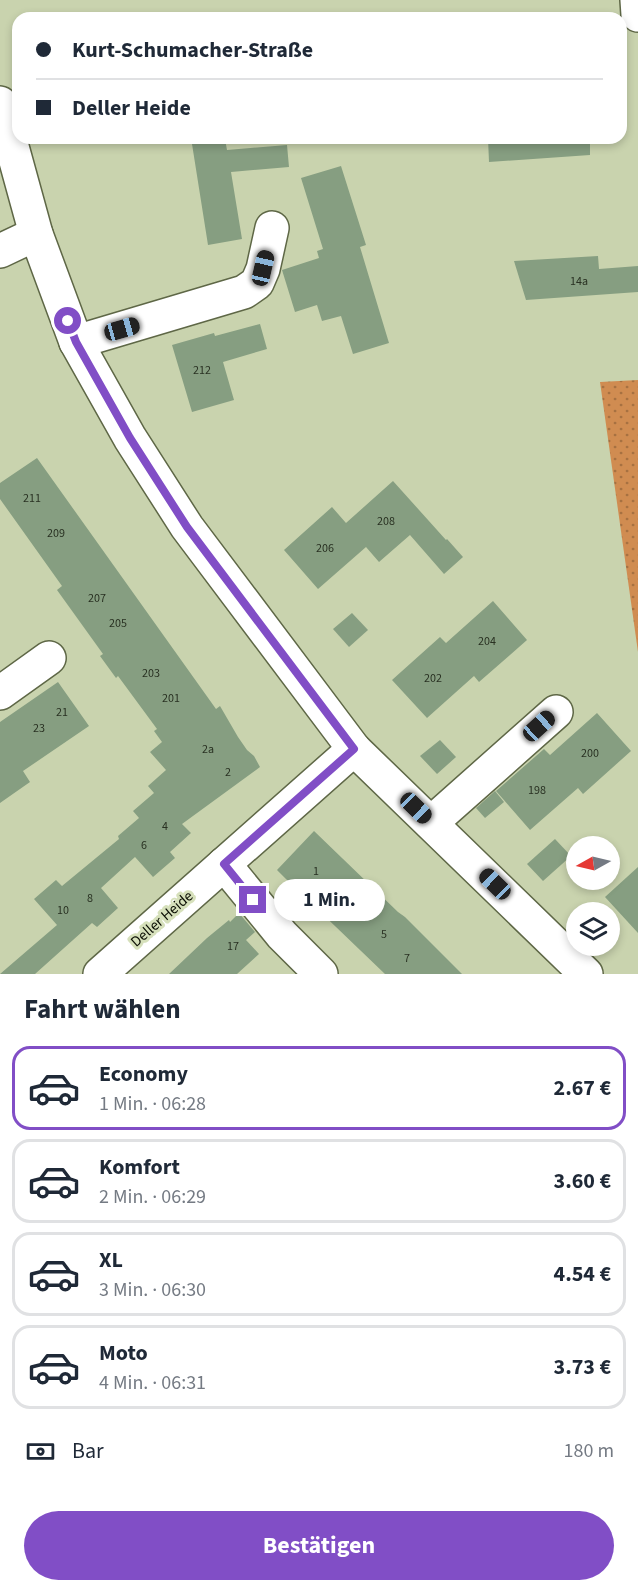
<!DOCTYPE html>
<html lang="de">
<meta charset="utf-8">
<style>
:root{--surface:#fff;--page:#f6f6f7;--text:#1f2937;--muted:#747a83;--line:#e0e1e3;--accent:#814ec6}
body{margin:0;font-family:"Source Sans 3",sans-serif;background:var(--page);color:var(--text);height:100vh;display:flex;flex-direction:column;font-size:22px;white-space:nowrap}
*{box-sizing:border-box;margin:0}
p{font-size:20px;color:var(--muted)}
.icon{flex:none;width:33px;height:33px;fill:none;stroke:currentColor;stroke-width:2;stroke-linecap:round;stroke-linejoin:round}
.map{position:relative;height:974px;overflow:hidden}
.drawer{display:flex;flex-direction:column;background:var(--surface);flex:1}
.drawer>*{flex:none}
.top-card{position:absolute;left:12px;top:12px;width:615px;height:132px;border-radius:18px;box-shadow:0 3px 9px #0003;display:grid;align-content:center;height:132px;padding:0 24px;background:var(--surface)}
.needle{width:39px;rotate:262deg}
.fabs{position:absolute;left:566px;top:836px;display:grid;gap:12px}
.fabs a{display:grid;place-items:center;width:54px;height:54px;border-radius:50%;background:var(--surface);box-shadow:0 3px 9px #0003;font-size:30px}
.end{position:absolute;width:27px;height:27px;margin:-14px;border:8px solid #814ec6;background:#fff;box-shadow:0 0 0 3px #fff}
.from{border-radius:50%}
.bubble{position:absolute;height:42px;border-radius:21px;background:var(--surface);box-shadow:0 3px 9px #0003;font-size:20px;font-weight:700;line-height:42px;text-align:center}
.car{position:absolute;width:18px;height:36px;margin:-18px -9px;border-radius:8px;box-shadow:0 0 4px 2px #0007;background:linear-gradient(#222 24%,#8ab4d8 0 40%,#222 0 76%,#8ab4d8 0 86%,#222 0)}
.top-card b{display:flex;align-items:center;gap:21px;height:57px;font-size:22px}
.top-card b+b{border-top:2px solid var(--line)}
.top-card i{width:15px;height:15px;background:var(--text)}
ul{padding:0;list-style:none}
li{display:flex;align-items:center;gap:18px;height:84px;margin:0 12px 9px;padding:0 12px;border:3px solid var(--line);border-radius:18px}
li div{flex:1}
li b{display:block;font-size:22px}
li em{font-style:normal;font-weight:700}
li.active{border-color:var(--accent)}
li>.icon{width:54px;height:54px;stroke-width:1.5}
h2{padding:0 24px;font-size:27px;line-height:72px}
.pay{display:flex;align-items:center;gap:15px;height:66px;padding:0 24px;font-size:22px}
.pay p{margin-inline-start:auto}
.cta{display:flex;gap:12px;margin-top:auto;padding:12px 24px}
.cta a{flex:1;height:69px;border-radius:36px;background:var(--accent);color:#fff;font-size:24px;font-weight:700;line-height:69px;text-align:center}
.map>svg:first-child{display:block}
</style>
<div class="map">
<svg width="638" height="974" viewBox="0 0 638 974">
<defs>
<pattern id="park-dots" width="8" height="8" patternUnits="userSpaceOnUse" patternTransform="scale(1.5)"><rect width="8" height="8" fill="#d08c51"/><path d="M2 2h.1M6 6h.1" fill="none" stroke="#a77141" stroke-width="1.8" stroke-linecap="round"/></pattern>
</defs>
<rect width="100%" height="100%" fill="#c9d3ae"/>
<polygon fill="url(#park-dots)" points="638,380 638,652 600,382"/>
<g fill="#869e81">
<polygon points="488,138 590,138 590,155 489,162"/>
<polygon points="225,139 227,150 287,145 289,167 231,172 242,239 208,245 192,144"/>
<polygon points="341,166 366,245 360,247 389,343 353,354 341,316 322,321 317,305 295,312 282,270 319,258 317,251 323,249 301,178"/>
<polygon points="598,256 599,269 638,266 638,292 526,300 514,261"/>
<polygon points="260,324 267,349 223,362 234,400 192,412 172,345 214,333 215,336"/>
<polygon points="37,458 216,709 220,706 238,737 247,750 254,756 260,767 182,824 191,833 170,852 175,858 153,877 135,857 101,888 118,908 97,927 92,923 35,974 0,974 57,925 34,899 56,880 62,886 119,839 118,836 139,818 133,811 154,793 148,786 166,770 150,752 162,742 154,731 157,729 118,676 116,678 100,656 103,654 57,590 62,586 0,499 0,483"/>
<polygon points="393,481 446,540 447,539 463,557 444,574 410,535 379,562 366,547 318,589 284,550 332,507 346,523"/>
<polygon points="493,601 527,640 479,682 474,676 427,718 392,680 440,637 446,643"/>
<polygon points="352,613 368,630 349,647 333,629"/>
<polygon points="58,682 89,726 23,771 30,782 0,803 0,722"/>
<polygon points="597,713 631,751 583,794 578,788 530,830 496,791 544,749 550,755"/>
<polygon points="440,740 456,757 437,774 420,756"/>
<polygon points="495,791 504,802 485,818 476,808"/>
<polygon points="314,831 398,912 405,917 462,974 385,974 286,879 277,870"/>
<polygon points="555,839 571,856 543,881 527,864"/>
<polygon points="638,867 638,933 605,897"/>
<polygon points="239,913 255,932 246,940 259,954 237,974 169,974 207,938 229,920 230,922"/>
</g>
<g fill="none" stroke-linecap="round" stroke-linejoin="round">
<g stroke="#5e6746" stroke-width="36">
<g id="minor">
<polyline points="637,0 638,15"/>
<polyline points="0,103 36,234 76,342 130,438 187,527 354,749 586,974"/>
<polyline points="0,251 36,234"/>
<polyline points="76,342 244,292 257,283 263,269 272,228"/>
<polyline points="0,693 49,658"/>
<polyline points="431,823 556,712"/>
<polyline points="224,864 282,935 321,974"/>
<polyline points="100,974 354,749"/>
</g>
</g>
<use href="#minor" stroke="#fff" stroke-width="33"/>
</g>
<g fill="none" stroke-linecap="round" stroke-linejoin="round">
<polyline stroke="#814ec6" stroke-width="8" points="68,321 76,342 130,438 187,527 354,749 224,864 253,900"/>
</g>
<g text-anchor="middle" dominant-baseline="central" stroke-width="6" stroke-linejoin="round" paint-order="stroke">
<g font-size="12" fill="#293122">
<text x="579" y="281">14a</text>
<text x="202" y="370">212</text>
<text x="32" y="498">211</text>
<text x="386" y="521">208</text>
<text x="56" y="533">209</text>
<text x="325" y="548">206</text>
<text x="97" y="598">207</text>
<text x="118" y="623">205</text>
<text x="487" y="641">204</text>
<text x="151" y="673">203</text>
<text x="433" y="678">202</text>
<text x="171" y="698">201</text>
<text x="62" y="712">21</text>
<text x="39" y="728">23</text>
<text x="208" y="749">2a</text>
<text x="590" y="753">200</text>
<text x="228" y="772">2</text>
<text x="537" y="790">198</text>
<text x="165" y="826">4</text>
<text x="144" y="845">6</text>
<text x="316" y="871">1</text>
<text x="90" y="898">8</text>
<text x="63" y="910">10</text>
<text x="384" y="934">5</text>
<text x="233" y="946">17</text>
<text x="407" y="958">7</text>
</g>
<g font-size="15" fill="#0a0d03" stroke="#d6e0bb">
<text transform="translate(162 919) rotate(-41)">Deller Heide</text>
</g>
</g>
</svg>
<div class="fabs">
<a><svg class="needle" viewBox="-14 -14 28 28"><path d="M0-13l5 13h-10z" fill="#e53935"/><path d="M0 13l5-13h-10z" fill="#747a83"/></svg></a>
<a><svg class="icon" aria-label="layers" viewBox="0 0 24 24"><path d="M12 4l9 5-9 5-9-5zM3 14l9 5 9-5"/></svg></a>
</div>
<i class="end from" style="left:68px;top:321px"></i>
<i class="end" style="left:253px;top:900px"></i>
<div class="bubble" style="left:274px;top:879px;width:111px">1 Min.</div>
<i class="car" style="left:263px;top:268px;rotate:13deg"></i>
<i class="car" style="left:122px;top:329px;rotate:74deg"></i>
<i class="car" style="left:539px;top:726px;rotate:48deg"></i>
<i class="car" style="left:416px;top:808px;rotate:134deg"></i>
<i class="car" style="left:495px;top:884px;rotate:314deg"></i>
<div class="top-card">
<b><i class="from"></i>Kurt-Schumacher-Straße</b>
<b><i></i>Deller Heide</b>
</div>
</div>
<section class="drawer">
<h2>Fahrt wählen</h2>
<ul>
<li class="active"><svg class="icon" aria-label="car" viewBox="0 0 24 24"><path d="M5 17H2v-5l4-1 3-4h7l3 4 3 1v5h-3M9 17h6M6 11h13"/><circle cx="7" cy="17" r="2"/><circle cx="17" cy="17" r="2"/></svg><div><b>Economy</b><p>1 Min. · 06:28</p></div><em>2.67 €</em></li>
<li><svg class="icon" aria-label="car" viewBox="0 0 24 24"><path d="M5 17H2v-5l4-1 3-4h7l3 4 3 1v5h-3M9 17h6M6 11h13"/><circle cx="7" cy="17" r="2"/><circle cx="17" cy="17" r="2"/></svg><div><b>Komfort</b><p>2 Min. · 06:29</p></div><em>3.60 €</em></li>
<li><svg class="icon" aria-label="car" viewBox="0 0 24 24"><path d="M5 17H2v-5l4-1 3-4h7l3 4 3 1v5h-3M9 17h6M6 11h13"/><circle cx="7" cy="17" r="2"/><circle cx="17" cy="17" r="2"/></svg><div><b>XL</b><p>3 Min. · 06:30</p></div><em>4.54 €</em></li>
<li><svg class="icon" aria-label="car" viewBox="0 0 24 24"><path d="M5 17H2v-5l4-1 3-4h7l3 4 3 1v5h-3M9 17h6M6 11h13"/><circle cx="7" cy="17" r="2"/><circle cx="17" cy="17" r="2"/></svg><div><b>Moto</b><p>4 Min. · 06:31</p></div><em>3.73 €</em></li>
</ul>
<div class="pay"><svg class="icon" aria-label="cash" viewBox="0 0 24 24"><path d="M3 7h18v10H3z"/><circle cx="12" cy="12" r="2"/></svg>Bar<p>180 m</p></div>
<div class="cta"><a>Bestätigen</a></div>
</section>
